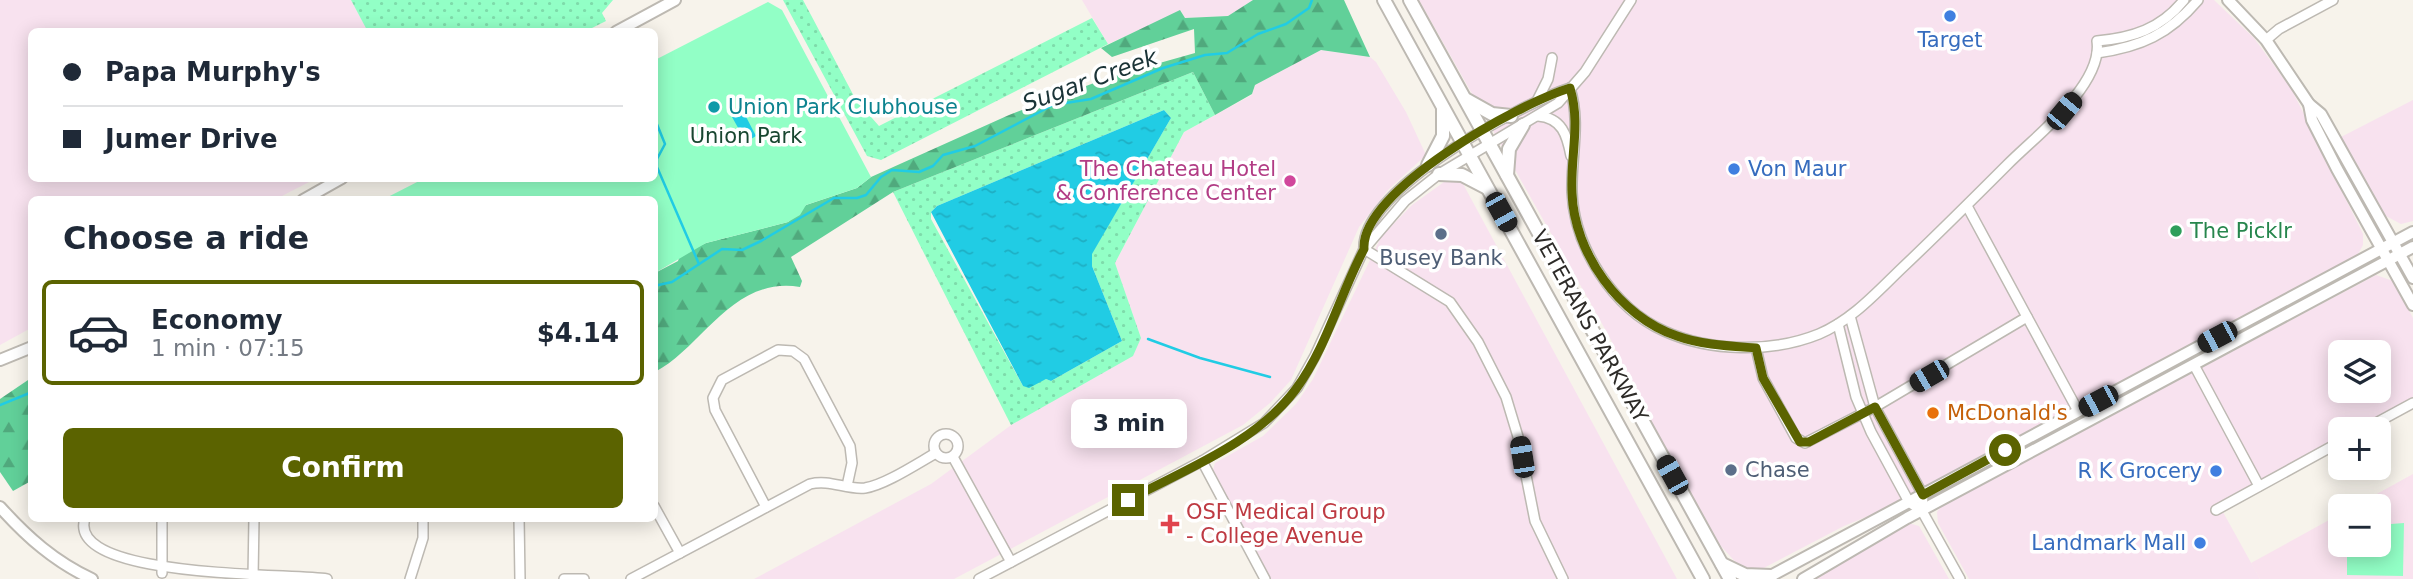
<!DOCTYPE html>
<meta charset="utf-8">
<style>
:root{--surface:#fff;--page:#f6f6f7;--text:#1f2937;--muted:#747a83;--line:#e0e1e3;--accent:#5b6300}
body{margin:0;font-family:"DejaVu Sans",sans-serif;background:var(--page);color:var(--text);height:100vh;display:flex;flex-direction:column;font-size:26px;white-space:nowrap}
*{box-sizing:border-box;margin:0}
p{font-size:23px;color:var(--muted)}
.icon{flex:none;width:38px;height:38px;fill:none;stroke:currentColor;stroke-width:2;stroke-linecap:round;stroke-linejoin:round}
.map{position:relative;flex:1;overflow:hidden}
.sheet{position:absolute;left:28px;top:196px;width:630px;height:326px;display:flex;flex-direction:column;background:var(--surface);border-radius:10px;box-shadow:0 4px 18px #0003}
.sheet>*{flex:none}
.banner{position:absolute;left:28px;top:28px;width:630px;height:154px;border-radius:10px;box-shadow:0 4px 18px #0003;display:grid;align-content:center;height:154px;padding:0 35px;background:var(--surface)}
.fabs{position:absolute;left:2328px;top:340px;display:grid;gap:14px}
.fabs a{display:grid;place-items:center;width:63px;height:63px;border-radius:10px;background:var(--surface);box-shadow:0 4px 18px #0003;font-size:35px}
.end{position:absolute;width:32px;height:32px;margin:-16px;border:9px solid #5b6300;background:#fff;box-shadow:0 0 0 4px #fff}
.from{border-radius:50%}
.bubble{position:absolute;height:49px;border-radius:10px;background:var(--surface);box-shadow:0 4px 18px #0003;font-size:23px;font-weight:700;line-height:49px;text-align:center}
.car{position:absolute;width:21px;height:42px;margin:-21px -10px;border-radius:9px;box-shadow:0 0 5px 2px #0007;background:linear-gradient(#222 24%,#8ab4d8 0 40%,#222 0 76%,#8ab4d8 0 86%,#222 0)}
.banner b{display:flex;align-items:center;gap:24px;height:66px;font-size:26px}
.banner b+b{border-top:2px solid var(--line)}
.banner i{width:18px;height:18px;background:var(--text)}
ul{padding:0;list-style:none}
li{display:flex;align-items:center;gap:21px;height:105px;margin:0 14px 10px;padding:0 21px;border:4px solid var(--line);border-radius:10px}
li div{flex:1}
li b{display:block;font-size:26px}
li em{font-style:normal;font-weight:700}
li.on{border-color:var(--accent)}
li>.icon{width:63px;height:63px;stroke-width:1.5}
h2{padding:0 35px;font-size:32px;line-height:84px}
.primary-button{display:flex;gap:14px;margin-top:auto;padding:14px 35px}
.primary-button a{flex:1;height:80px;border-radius:10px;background:var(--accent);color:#fff;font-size:28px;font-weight:700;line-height:80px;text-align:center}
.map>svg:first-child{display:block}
</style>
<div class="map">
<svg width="2413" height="579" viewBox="0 0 2413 579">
<defs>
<pattern id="grass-dots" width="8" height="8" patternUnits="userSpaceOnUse" patternTransform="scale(1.75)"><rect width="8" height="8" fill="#92ffc6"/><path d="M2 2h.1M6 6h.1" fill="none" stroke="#7edbaa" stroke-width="1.8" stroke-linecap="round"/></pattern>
<pattern id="forest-firs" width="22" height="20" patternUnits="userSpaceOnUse" patternTransform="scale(1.75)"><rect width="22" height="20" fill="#61d099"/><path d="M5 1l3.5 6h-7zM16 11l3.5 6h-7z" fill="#50a97d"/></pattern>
<pattern id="water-ripples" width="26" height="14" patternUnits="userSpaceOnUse" patternTransform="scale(1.75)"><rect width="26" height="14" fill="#21cce4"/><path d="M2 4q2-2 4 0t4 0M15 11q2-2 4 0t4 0" fill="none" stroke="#1eafc4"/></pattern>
</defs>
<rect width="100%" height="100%" fill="#f7f3eb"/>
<g fill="#f8e2ef" fill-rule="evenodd">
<polygon points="0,0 351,0 368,31 32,32 32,178 315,179 276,199 32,200 31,328 0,345"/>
<polygon points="1082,0 1274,0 1228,16 1185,18 1181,11 1108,44"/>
<polygon points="1419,0 2214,0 2254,38 2292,90 2363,234 2363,245 2358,254 2352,259 1890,507 1844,526 1760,570 1750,570 1740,567 1720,545 1643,407 1609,336"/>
<polygon points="1321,50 1370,57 1376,62 1406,112 1426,155 1388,190 1359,227 1291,380 1270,403 1243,425 954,579 754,579 931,484 1022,417 1141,338 1115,263 1184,132 1252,95 1255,85"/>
<polygon points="2413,100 2413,221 2401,224 2386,216 2341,137"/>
<polygon points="1444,182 1462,182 1677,579 1270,579 1213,470 1215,463 1263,436 1296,404 1313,379 1381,237 1412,205"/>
<path d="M2376,275L2393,281L2413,318V397L2354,429H2340V437L2218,503L2260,579H1969L1938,523L1937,512L1942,505ZM2340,352H2378V390H2340Z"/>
<polygon points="1908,523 1919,526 1949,579 1813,579"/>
</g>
<polygon fill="#f9e2ee" points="2413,474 2413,579 2260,579 2251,563 2340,514 2340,544 2378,544 2378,506 2355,506"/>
<g fill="url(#grass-dots)" fill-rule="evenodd">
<polygon points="351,0 613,0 602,13 606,21 586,31 368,32"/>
<polygon points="783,0 803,0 856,100 879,126 1092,18 1108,44 881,160 867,156"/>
<path d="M1193,72L1215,115L1184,132L1115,263L1141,338L1133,356L1011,425L893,192ZM1164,110L1171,118L1092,253V266L1122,341L1051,381L1046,379L1023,386L931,219V212L937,206Z"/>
</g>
<g fill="url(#forest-firs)">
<path d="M1253,0H1344L1370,57L1321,50L1255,85L1252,94L1215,115L1193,72L893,192L791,257L802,281L800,287C732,276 703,347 655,372V273L678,261L680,255L706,243L788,222L806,205L857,188L871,177L1009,115L1110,77L1195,53L1194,29L1112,57L1101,48L1180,10L1185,18L1228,16Z"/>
<polygon points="31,378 31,481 13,491 0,472 0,399"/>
</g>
<g fill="#92ffc6">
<polygon points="768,2 782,10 871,177 857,188 806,205 800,215 788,222 706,243 655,273 654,200 382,200 423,179 654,178 655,60"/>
<polygon points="2404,523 2403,576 2347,575 2347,544 2378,544 2378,525"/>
</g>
<g fill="url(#water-ripples)">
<polygon points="1164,110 1171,118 1092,254 1092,266 1122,341 1051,381 1046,379 1029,388 1023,386 931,212 937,206"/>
<polygon points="743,111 756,136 746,142 732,117"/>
</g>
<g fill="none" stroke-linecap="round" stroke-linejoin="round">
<g stroke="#21cce4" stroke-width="2.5">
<polyline points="654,117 665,144 657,159 657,167 699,264"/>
<polyline points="654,286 672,282 722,249 742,250 761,241 834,198 857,198 866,195 881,177 892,170 919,172 933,166 943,155 975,146 1053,105 1091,99 1163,68 1205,55 1227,53 1258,34 1286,24 1309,8 1312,0"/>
<polyline points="1148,339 1200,358 1270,377"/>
<polyline points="0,405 32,392"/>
</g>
<g stroke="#bdb9b2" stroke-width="12">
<g id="minor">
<polyline points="2266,40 2279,29 2333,0"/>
<path d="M2097,53C2141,47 2169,34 2198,0"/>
<path d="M1570,88C1581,123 1571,156 1572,192C1574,247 1613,308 1664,331C1710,352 1772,353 1819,334C1852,320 1876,293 1901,269C1937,235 1972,200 2007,165C2029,143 2055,123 2074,98C2086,83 2100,61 2097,41C2132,38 2161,29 2184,0"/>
<polyline points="1537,101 1548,79 1552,58"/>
<path d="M1538,116C1562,118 1567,135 1571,156"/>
<polyline points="1967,206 2078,411"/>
<polyline points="1364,249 1450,302 1478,342 1506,397 1519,440 1535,521 1563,579"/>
<path d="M1364,249C1360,191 1520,104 1570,88"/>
<polyline points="1850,316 1875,407 1923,495 1922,511"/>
<polyline points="1838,324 1856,397 1871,432 1909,502 1922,511 1960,579"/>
<polyline points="1756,348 1763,378 1796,438 1805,443 1875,407 2027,317"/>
<polyline points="2194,365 2259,486"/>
<polyline points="2365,429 2413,403"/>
<circle cx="946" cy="446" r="12"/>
<polyline points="953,457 1011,562"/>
<polyline points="1202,461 1265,579"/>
<polyline points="654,506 680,553"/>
<polyline points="766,507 715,410 713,398 722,380 778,350 793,351 804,359 850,446 852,463 847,486"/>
<polyline points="2216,510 2340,442"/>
<path d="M85,518C65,579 288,573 327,579"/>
<polyline points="162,518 162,573"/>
<polyline points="519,518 520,579"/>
<polyline points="253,577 254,518"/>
<polyline points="410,579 423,538 423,518"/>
<polyline points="564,579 584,579"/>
<path d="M631,579L810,484C830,479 846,490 865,488C885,485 918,463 936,453"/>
<polyline points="979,579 1202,461 1264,423 1297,388 1315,356 1364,249 1405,201 1439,174 1558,103 1585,72 1631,0"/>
</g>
</g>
<g stroke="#bdb9b2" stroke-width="14">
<g id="major">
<polyline points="2228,0 2266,40 2309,104 2321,114 2413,278"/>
<polyline points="616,32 675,0"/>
<polyline points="2309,104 2312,120 2337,169 2413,305"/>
<polyline points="303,200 342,178"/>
<polyline points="0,360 32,347"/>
<path d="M0,507C27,537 55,562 92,579"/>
<polyline points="1765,579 2413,232"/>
<polyline points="1803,579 1907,518 2413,247"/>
</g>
</g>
<g stroke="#bdb9b2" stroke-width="16">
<g id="highway">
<polyline points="1384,0 1703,579"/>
<polyline points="1410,0 1730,579"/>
<polyline points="1467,100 1492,114 1511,116"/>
<polyline points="1428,165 1443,136 1443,108"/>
<polyline points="1439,174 1462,175 1487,188"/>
<polyline points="1507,175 1509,149 1523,125"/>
<polyline points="1722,564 1745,575 1771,576"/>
</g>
</g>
<use href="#minor" stroke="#fff" stroke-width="9"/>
<use href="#major" stroke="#fff" stroke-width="10"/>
<use href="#highway" stroke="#fff" stroke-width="12"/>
</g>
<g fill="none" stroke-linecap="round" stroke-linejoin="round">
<path stroke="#5b6300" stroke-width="9" d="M1128,500C1186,469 1256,443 1296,389C1327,347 1340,294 1364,249C1360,191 1520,103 1570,88C1581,124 1570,157 1572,193C1574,253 1620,317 1677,336C1702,345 1729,346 1756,348L1763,378L1800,442H1809L1875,407L1923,495L2005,450"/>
</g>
<g fill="#3f7fe0" stroke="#fff" stroke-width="2.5">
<circle cx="1950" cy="16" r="7"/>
<circle cx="1734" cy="169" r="7"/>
<circle cx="2216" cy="471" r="7"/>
<circle cx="2200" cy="543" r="7"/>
</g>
<circle fill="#0f9aa8" stroke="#fff" stroke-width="2.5" cx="714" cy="107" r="7"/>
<circle fill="#d1479c" stroke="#fff" stroke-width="2.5" cx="1290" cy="181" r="7"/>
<circle fill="#2e9e5b" stroke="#fff" stroke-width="2.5" cx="2176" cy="231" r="7"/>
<g fill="#5c6f8a" stroke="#fff" stroke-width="2.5">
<circle cx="1441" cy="234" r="7"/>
<circle cx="1731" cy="470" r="7"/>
</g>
<circle fill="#e8710a" stroke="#fff" stroke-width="2.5" cx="1933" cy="413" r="7"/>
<path fill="#e0444e" stroke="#fff" stroke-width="2.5" d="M1166.5 513.5h7v7h7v7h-7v7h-7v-7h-7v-7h7z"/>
<g text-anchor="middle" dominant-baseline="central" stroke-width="7" stroke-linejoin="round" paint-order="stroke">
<g font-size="21" fill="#366cbe" stroke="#fff" text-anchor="end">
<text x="1950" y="40" text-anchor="middle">Target</text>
<text x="1748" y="169" text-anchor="start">Von Maur</text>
<text x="2202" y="471">R K Grocery</text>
<text x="2186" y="543">Landmark Mall</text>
</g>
<g font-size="21" fill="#0d838f" stroke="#fff" text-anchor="start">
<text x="728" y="107">Union Park Clubhouse</text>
</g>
<g font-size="21" fill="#184630" stroke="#fff">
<text x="746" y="136">Union Park</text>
</g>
<g font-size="21" fill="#b23c85" stroke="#fff" text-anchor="end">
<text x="1276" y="169">The Chateau Hotel<tspan x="1276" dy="24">&amp; Conference Center</tspan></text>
</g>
<g font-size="21" fill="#27864d" stroke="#fff" text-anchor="start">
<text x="2190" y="231">The Picklr</text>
</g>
<g font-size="21" fill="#4e5e75" stroke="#fff">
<text x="1441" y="258">Busey Bank</text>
<text x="1745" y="470" text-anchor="start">Chase</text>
</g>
<g font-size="21" fill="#2d2b28" stroke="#fff">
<text transform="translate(1590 326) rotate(61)">VETERANS PARKWAY</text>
</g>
<g font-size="21" fill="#c56008" stroke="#fff" text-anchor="start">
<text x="1947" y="413">McDonald's</text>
</g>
<g font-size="21" fill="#be3a42" stroke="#fff" text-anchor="start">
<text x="1186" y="512">OSF Medical Group<tspan x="1186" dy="24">- College Avenue</tspan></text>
</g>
<g font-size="23" font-style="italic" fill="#1a3337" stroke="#fff">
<text transform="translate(1090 80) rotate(-20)">Sugar Creek</text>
</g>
</g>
</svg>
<div class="fabs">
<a><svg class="icon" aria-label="layers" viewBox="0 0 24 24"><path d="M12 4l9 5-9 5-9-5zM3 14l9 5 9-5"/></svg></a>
<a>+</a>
<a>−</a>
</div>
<i class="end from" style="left:2005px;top:450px"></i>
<i class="end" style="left:1128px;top:500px"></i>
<div class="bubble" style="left:1071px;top:399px;width:116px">3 min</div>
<i class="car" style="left:2064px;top:111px;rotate:40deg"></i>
<i class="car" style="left:1501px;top:212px;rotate:151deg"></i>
<i class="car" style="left:2217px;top:337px;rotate:242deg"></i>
<i class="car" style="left:1929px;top:376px;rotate:240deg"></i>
<i class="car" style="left:2098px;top:401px;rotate:242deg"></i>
<i class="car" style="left:1522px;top:457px;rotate:351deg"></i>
<i class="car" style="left:1672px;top:475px;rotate:331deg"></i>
<div class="banner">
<b><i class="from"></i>Papa Murphy's</b>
<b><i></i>Jumer Drive</b>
</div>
<section class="sheet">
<h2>Choose a ride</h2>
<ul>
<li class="on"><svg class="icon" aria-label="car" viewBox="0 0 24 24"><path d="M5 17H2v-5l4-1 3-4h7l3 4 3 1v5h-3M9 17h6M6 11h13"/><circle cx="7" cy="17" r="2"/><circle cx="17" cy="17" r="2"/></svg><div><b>Economy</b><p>1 min · 07:15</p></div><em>$4.14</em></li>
</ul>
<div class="primary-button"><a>Confirm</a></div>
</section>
</div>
